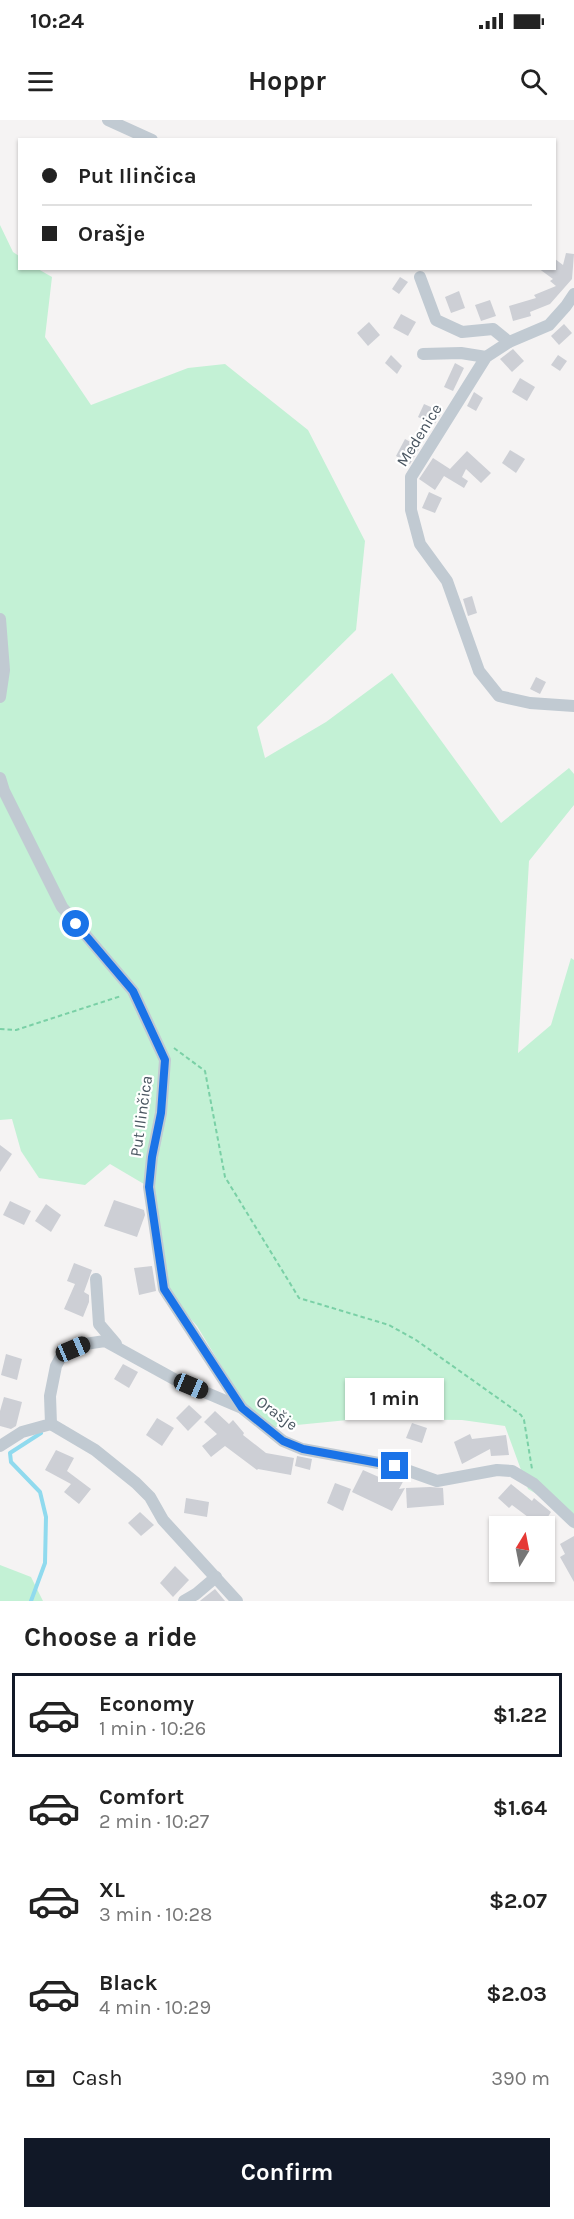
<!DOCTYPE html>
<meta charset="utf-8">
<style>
:root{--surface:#fff;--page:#f2f2f2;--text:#222;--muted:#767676;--line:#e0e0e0;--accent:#111827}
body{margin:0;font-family:Karla,sans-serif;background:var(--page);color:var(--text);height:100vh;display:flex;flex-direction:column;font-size:22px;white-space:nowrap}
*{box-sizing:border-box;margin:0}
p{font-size:20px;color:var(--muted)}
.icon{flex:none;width:33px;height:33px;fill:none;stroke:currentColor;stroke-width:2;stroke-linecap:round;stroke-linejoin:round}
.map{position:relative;height:1481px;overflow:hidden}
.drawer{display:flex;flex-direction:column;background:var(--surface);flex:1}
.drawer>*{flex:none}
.guide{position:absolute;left:18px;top:18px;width:538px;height:132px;border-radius:0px;box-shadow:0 2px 4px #0004;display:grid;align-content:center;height:132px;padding:0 24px;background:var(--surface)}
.needle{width:39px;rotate:10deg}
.tools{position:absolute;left:489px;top:1396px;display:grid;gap:12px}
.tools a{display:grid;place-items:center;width:66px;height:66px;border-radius:0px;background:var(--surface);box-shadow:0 2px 4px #0004;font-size:30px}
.end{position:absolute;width:27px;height:27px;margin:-14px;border:8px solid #1a73e8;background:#fff;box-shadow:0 0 0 3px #fff}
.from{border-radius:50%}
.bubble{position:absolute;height:42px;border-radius:0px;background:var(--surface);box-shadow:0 2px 4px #0004;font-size:20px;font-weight:700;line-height:42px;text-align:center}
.car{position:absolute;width:18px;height:36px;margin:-18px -9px;border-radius:8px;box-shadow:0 0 4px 2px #0007;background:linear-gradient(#222 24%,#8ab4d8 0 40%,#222 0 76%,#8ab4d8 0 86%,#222 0)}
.guide b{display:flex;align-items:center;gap:21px;height:57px;font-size:22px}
.guide b+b{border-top:2px solid var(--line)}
.guide i{width:15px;height:15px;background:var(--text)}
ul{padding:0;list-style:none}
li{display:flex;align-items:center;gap:18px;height:84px;margin:0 12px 9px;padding:0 12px;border:3px solid transparent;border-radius:0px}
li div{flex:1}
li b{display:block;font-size:22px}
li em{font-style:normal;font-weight:700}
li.selected{border-color:var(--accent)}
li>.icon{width:54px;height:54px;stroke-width:1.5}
h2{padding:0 24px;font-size:27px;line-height:72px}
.pay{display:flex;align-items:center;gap:15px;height:66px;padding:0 24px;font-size:22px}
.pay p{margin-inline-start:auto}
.action{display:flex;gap:12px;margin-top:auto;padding:12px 24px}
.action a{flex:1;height:69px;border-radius:0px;background:var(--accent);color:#fff;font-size:24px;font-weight:700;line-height:69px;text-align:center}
.status{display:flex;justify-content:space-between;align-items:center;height:42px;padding:0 30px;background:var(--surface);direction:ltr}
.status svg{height:16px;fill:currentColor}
header{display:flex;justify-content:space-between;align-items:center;height:78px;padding:0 24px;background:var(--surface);font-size:27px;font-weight:700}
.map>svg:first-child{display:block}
</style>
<div class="status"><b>10:24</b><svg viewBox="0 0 49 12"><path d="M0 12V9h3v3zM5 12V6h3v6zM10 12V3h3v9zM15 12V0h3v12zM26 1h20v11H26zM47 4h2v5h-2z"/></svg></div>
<header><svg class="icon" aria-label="menu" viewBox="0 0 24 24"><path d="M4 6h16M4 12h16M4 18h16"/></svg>Hoppr<svg class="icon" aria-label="search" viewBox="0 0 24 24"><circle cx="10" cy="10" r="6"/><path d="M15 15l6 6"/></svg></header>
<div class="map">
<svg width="574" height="1481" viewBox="0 0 574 1481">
<rect width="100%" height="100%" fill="#f5f3f3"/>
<g fill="#c3f1d5">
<polygon points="0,105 13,132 19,136 20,148 38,149 52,157 45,217 91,285 188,248 225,244 308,310 365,421 356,510 257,607 265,638 326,602 392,553 501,703 569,648 574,654 574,685 529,741 518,933 551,905 571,838 574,840 574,1409 554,1384 528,1369 505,1306 462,1300 358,1299 266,1308 245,1285 197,1206 164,1169 149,1067 110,1044 85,1065 39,1058 21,1031 12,999 0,1000"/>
<polygon points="0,1445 31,1457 43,1481 0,1481"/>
</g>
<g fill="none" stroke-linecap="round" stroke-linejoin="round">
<polyline stroke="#90daee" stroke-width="4" points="31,1481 45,1443 46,1397 40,1372 11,1342 10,1333 41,1313"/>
</g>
<g fill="#cdcfd5">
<polygon points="566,133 574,134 572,159 550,184 530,192 531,196 513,201 509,186 536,178 534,175 556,166 550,161 553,159 538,148 555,148 555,139 563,145"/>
<polygon points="400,157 408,162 399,174 392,169"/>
<polygon points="459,171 465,188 451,193 445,177"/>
<polygon points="490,180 496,196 481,201 475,185"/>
<polygon points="401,194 416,202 408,216 393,208"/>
<polygon points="369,202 380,215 368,226 357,213"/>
<polygon points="564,204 572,213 559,225 551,216"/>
<polygon points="513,229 524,241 512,252 500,239"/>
<polygon points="391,235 402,246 397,254 385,243"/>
<polygon points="558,235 567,241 560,251 551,245"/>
<polygon points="455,243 464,248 453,271 444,267"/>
<polygon points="520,258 535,267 527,281 512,272"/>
<polygon points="474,272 483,278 476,291 467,286"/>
<polygon points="424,284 442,292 434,305 418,297"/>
<polygon points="405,319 420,327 410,344 396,336"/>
<polygon points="510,330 525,339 516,353 502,343"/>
<polygon points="467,331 491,353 481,363 466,349 462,357 468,361 464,368 444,356 435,370 419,359 433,338 450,349"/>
<polygon points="429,372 442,378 435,393 422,388"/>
<polygon points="472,476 477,493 468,496 463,479"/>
<polygon points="536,557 546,562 540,574 530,569"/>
<polygon points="0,1025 12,1034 0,1052"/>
<polygon points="114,1080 144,1090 145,1095 137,1117 104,1106"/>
<polygon points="10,1081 31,1091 24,1105 3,1095"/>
<polygon points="46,1084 61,1095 51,1112 35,1101"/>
<polygon points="74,1143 92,1150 84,1172 89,1175 89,1182 83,1197 64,1189 75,1164 67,1161"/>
<polygon points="152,1146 156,1171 139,1175 134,1148"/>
<polygon points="6,1234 22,1239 17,1260 1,1255"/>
<polygon points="123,1244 138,1252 129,1268 114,1259"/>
<polygon points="4,1277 22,1282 16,1306 11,1309 0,1306 0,1291"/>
<polygon points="189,1285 202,1297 188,1311 176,1298"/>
<polygon points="215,1291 229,1304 233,1300 244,1313 243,1315 266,1333 294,1338 291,1355 258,1349 257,1350 225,1326 211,1337 202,1326 217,1314 204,1302"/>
<polygon points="157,1298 174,1308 162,1326 146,1315"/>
<polygon points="412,1303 427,1308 422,1323 406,1318"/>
<polygon points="470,1314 472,1319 506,1315 509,1335 491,1336 490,1329 462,1344 454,1322"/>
<polygon points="56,1330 74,1338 67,1351 91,1369 79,1384 64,1372 71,1364 45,1350"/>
<polygon points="297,1336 312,1339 310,1350 295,1346"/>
<polygon points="363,1350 381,1358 384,1352 405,1358 399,1369 405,1368 392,1391 352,1372"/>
<polygon points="335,1363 351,1369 343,1391 327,1383"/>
<polygon points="511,1364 532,1381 534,1378 551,1392 544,1403 535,1397 532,1400 512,1385 509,1388 498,1378"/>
<polygon points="430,1367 443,1368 444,1385 407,1388 406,1368"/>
<polygon points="186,1378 209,1382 207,1397 184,1393"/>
<polygon points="140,1392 154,1405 141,1416 128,1403"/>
<polygon points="574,1416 574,1462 560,1437 565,1434 560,1424"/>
<polygon points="175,1446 189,1460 173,1477 160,1463"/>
<polygon points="215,1469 225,1481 200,1481 201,1480"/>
</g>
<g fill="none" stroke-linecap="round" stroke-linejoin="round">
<g stroke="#7ad0a6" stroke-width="2" stroke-dasharray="4.5 3" stroke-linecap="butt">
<polyline points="0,909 16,910 121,876"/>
<polyline points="174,928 205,951 225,1057 299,1178 389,1205 416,1220 509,1286 521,1295 524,1300 532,1349"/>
</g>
<g stroke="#c1cad2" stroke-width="12">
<polyline points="108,0 152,20"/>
<polyline points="420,157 436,200 462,212 493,209 509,222"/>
<polyline points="574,174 566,186 549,205 509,222 486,237 411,357 411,390 420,424 447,461 479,551 499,576 530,583 574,586"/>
<polyline points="423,234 461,233 486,237"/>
<polyline points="0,499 4,550 0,577"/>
<polyline points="0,658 4,671 62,787 133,871 165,940 161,993 152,1037 149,1067 164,1169 242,1288"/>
<polyline points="96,1159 99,1204 116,1224"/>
<polyline points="51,1304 95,1330 136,1363 150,1377 163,1400 237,1481"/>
<polyline points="0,1326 22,1312 51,1304 50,1276 56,1246 62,1235 85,1224 105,1221 174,1259 242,1288 283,1321 302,1329 395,1346 437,1361 497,1350 512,1351 534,1364 574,1402"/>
<polyline points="184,1481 196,1474 216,1457"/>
</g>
</g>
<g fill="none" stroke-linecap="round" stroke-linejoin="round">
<polyline stroke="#1a73e8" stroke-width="8" points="76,804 133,871 165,940 161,993 152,1037 149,1067 164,1169 242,1288 283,1321 303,1329 395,1346"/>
</g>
<g text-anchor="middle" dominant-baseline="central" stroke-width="4.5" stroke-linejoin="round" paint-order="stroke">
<g font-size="16" fill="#4a5661" stroke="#fff">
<text transform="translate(419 315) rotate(-58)">Medenice</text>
<text transform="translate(141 996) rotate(-82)">Put Ilinčica</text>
<text transform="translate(277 1293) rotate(36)">Orašje</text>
</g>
</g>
</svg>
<div class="tools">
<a><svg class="needle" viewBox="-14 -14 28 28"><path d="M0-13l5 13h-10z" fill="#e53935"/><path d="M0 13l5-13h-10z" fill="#767676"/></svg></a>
</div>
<i class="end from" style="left:76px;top:804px"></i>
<i class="end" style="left:395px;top:1346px"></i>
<div class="bubble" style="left:345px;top:1258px;width:99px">1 min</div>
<i class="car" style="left:73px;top:1229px;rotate:67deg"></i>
<i class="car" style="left:191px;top:1266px;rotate:113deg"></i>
<div class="guide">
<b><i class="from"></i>Put Ilinčica</b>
<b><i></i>Orašje</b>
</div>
</div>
<section class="drawer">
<h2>Choose a ride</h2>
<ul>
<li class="selected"><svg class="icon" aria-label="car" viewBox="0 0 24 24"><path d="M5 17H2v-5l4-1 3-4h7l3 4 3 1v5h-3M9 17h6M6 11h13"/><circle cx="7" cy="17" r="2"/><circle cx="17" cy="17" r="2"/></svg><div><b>Economy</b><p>1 min · 10:26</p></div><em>$1.22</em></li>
<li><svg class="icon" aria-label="car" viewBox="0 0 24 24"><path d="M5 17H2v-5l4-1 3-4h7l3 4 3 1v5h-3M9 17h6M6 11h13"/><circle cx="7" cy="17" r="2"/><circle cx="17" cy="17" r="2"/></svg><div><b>Comfort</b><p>2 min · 10:27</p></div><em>$1.64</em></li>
<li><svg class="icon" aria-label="car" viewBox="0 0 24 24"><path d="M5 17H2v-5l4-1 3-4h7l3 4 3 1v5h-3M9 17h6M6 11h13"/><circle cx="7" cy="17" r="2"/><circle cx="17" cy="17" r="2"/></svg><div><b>XL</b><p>3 min · 10:28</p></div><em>$2.07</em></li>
<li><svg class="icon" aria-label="car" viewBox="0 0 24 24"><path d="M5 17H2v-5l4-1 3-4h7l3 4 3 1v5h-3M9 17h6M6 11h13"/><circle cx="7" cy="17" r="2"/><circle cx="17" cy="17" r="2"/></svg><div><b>Black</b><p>4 min · 10:29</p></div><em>$2.03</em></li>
</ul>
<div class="pay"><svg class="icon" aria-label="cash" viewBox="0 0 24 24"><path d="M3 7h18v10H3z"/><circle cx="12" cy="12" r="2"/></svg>Cash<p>390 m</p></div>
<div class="action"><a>Confirm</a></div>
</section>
